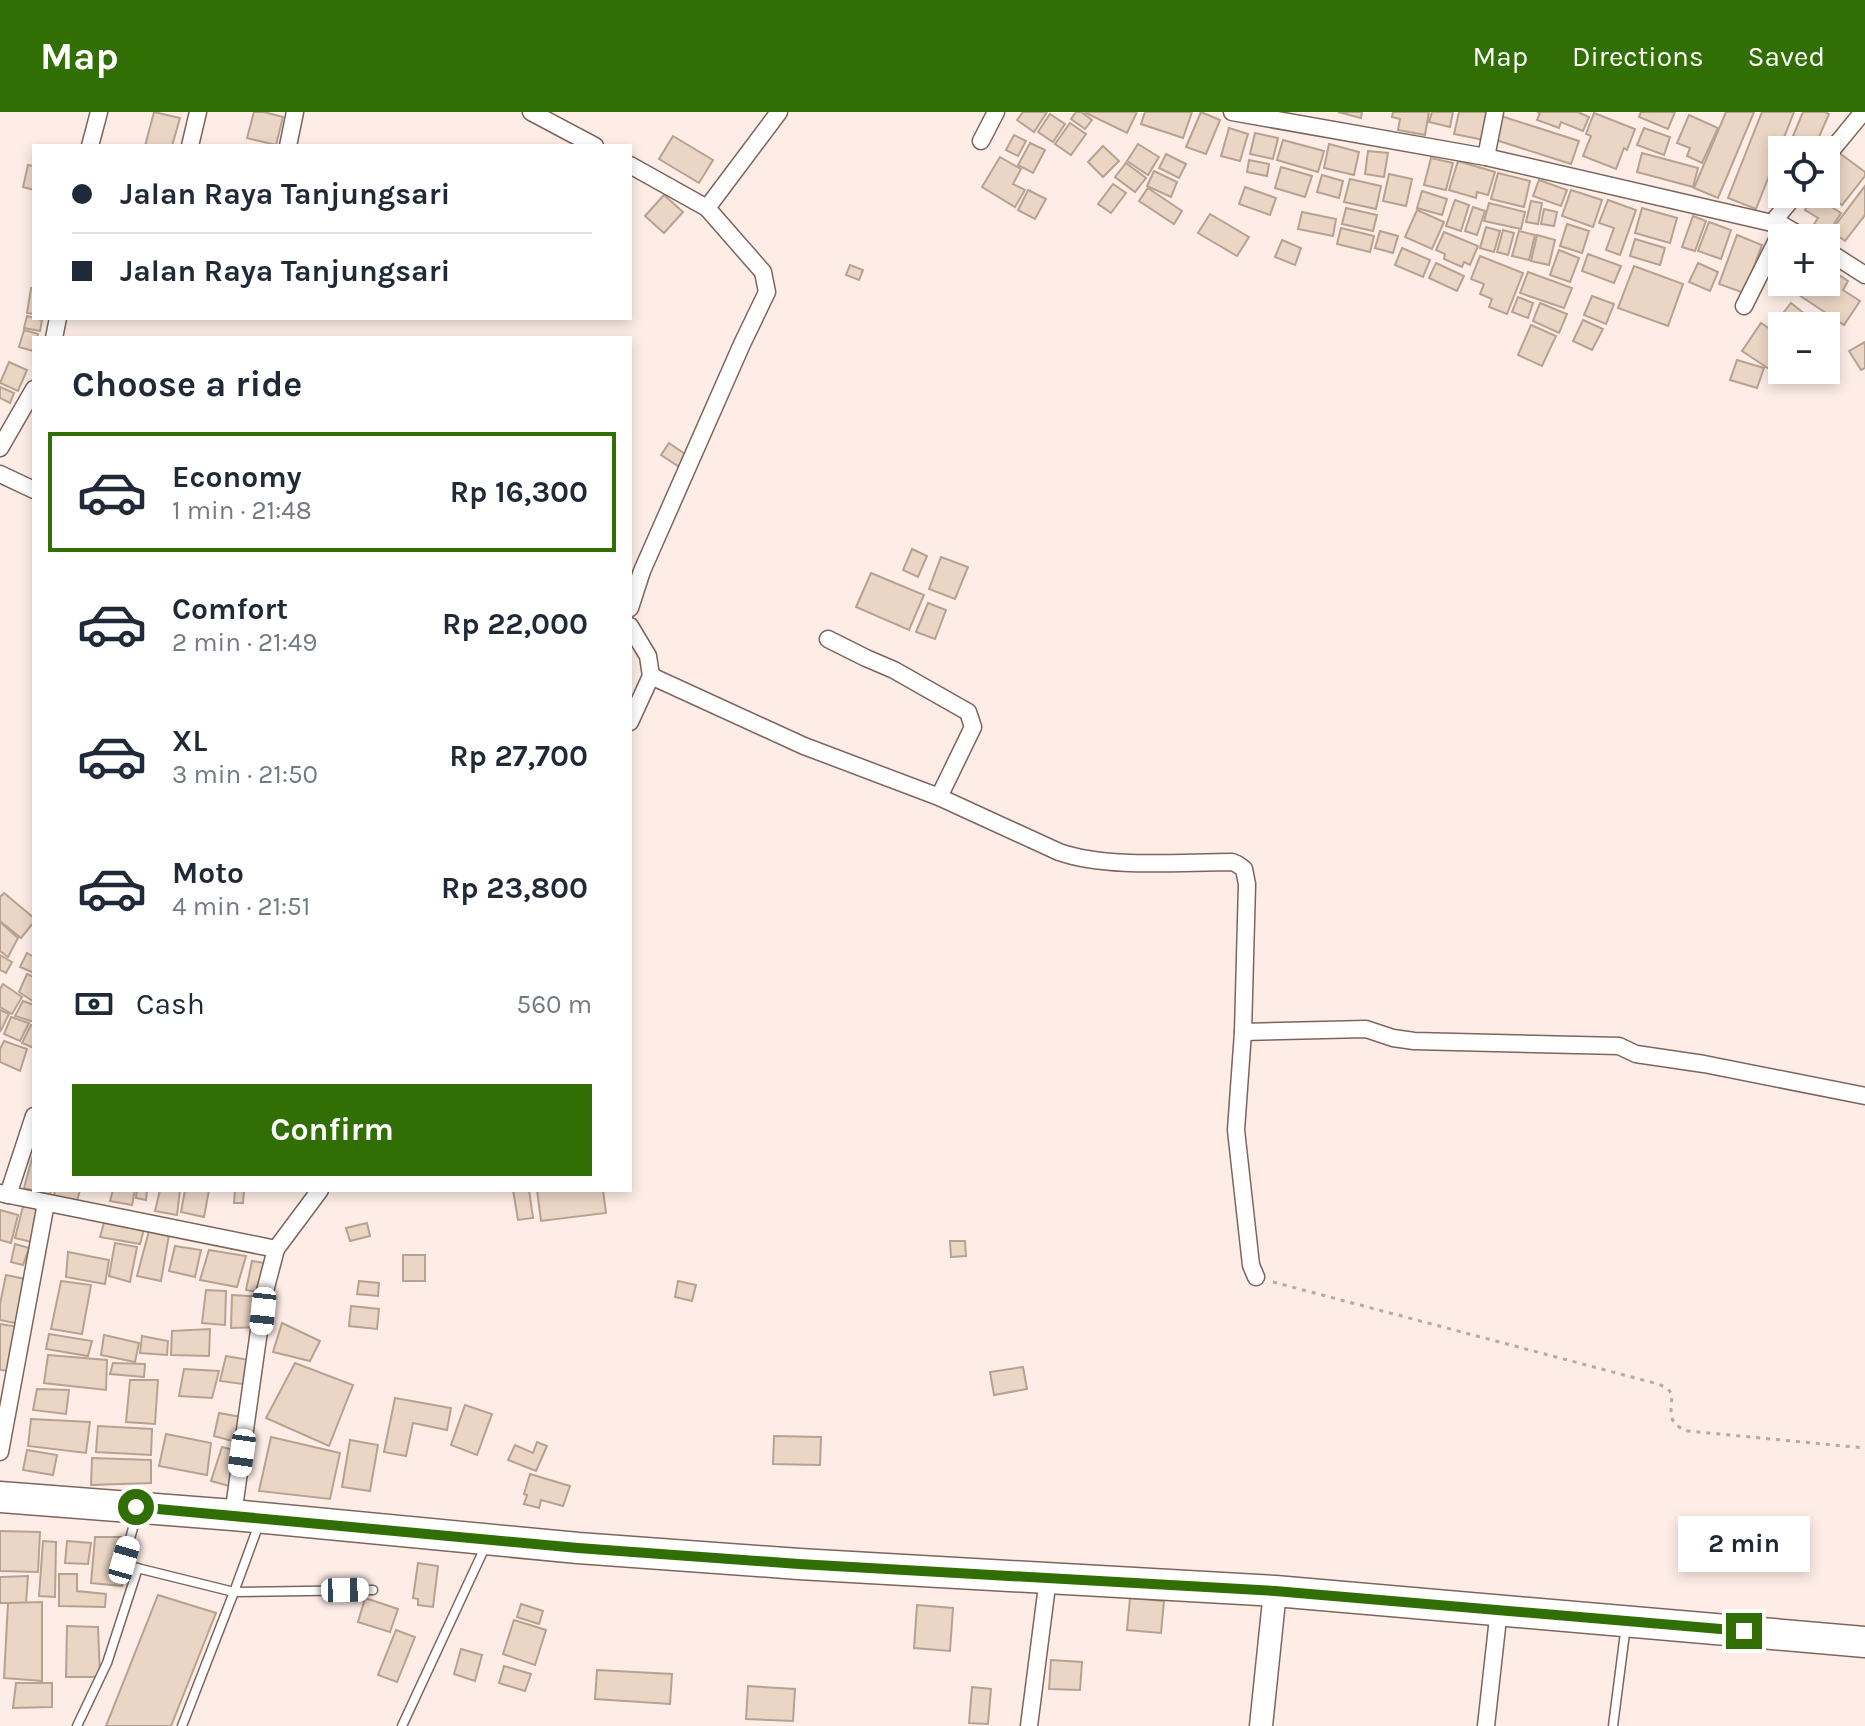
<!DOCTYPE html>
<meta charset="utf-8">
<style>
:root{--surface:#fff;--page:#f6f6f7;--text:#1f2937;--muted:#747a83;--line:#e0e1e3;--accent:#316f04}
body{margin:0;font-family:Karla,sans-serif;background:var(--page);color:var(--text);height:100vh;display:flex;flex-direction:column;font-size:30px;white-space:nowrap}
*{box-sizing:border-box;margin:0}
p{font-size:26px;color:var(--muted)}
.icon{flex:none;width:44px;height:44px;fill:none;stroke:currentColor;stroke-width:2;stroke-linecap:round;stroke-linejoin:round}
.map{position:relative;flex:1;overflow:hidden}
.sheet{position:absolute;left:32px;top:224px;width:600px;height:856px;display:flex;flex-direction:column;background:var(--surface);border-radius:0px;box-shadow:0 4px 12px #0003}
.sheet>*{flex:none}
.guide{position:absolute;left:32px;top:32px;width:600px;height:176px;border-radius:0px;box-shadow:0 4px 12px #0003;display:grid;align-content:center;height:176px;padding:0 40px;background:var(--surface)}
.tools{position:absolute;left:1768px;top:24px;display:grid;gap:16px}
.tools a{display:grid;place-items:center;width:72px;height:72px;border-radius:0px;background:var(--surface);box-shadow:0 4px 12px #0003;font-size:40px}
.end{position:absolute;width:36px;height:36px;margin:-18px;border:10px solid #316f04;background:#fff;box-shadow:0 0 0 4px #fff}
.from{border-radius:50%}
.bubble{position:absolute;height:56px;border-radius:0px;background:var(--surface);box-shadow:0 4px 12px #0003;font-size:26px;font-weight:700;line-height:56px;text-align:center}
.car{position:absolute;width:24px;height:48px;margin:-24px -12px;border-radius:10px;box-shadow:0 0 6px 2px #0007;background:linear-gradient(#fff 24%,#345 0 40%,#fff 0 76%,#345 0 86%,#fff 0)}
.guide b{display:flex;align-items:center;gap:28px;height:76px;font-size:30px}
.guide b+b{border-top:2px solid var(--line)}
.guide i{width:20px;height:20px;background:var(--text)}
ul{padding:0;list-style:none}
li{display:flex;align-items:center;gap:24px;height:120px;margin:0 16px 12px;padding:0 24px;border:4px solid transparent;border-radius:0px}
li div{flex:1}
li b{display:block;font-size:30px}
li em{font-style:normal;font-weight:700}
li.active{border-color:var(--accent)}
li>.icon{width:72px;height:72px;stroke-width:1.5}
h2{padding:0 40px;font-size:36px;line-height:96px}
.pay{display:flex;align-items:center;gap:20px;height:88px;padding:0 40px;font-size:30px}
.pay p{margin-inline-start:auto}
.cta{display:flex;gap:16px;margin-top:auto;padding:16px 40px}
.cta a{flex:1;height:92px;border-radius:0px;background:var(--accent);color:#fff;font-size:32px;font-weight:700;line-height:92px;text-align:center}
header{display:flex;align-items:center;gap:48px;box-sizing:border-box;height:112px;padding:0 40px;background:var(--accent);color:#fff}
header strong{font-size:38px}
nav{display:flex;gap:44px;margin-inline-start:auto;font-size:28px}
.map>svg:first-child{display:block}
</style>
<header>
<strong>Map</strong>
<nav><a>Map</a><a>Directions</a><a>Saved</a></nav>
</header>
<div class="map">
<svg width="1865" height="1614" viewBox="0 0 1865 1614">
<rect width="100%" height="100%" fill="#fdede6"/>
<g fill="#ebd5c4" stroke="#b7a291" stroke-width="2">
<polygon points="154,0 180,6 172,34 145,34"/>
<polygon points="254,0 264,0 283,5 276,33 247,26"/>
<polygon points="1023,0 1047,0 1034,20 1017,8"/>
<polygon points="1076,0 1081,0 1092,8 1085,17 1071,7"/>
<polygon points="1084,0 1137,0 1127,21"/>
<polygon points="1145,0 1192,0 1183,26 1141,12"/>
<polygon points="1201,0 1220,8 1206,42 1186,35"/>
<polygon points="1338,0 1362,0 1361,6"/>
<polygon points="1393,0 1429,0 1425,23 1398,18 1400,7 1392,5"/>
<polygon points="1432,0 1453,0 1450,15 1429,10"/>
<polygon points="1459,0 1490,0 1484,28 1454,22"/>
<polygon points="1537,0 1578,0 1589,5 1583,19 1561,10 1559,16 1537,8 1540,1"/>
<polygon points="1641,0 1675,0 1668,17 1639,5"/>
<polygon points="1726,0 1754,0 1718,86 1694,76"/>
<polygon points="1762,0 1794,0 1756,97 1728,86"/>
<polygon points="1803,0 1825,0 1829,2 1815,34 1793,24"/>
<polygon points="1594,1 1635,17 1627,38 1624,36 1616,57 1583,44 1591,24 1586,22"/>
<polygon points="1050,2 1065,12 1053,30 1038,20"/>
<polygon points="1689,3 1718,16 1702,51 1687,44 1690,36 1677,31"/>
<polygon points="1501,4 1579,29 1571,52 1493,27"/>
<polygon points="1070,11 1086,22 1071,43 1055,32"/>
<polygon points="1229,16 1248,22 1240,49 1221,44"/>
<polygon points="1644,16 1670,25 1664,43 1637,33"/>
<polygon points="1255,21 1278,26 1273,47 1250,42"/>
<polygon points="1014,23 1026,29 1018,44 1006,38"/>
<polygon points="673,24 713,48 699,71 659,47"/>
<polygon points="1283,28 1324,39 1318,60 1277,48"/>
<polygon points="1030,31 1045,38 1033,61 1018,53"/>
<polygon points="1138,32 1159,45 1148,63 1127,49"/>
<polygon points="1329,32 1359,40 1354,63 1324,56"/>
<polygon points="1103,34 1119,49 1103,65 1088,50"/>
<polygon points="1368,39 1388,41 1384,65 1365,62"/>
<polygon points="1838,40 1865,60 1865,64 1842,93 1826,80 1826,55"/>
<polygon points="1642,41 1698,56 1693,75 1637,60"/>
<polygon points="1166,42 1186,52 1179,66 1159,56"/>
<polygon points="1000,45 1021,57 1013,72 1025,78 1015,95 982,75"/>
<polygon points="1431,46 1453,51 1446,78 1424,73"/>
<polygon points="1249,48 1269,52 1267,64 1247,60"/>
<polygon points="1458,49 1495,60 1488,83 1477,80 1476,86 1449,78"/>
<polygon points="1126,51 1146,66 1135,80 1115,65"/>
<polygon points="28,53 34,54 34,78 23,75"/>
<polygon points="1281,55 1312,64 1305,85 1275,76"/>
<polygon points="1154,59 1177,70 1171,85 1147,74"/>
<polygon points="1498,61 1530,69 1524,95 1491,87"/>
<polygon points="1389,62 1412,67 1406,94 1383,89"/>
<polygon points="1322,63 1343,69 1339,86 1317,80"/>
<polygon points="1350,67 1381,74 1376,97 1344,90"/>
<polygon points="1539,68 1567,78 1561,94 1533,84"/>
<polygon points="1113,72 1126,81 1111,101 1098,92"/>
<polygon points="1865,74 1865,103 1845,129 1831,119"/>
<polygon points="1245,75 1276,86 1270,103 1239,92"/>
<polygon points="1148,76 1182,99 1174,112 1139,89"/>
<polygon points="1028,78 1046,87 1035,107 1018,98"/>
<polygon points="1571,78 1602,88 1593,115 1562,104"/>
<polygon points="1422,79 1447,87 1442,103 1417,96"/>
<polygon points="664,83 683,100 664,121 645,104"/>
<polygon points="1814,84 1841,101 1825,126 1811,117 1818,106 1805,98"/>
<polygon points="1455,88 1469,93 1461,119 1446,114"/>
<polygon points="1608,88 1636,98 1620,143 1606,138 1614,116 1599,111"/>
<polygon points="1531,89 1542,91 1538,112 1526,110"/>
<polygon points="1489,91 1525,100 1521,117 1484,109"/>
<polygon points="1473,95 1485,99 1477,123 1465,119"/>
<polygon points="1346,96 1377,103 1373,119 1342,112"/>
<polygon points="1642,96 1677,106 1670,131 1635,121"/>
<polygon points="1544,97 1557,100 1554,114 1541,112"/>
<polygon points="1417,98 1444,110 1432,137 1405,125"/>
<polygon points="1302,100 1336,107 1333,124 1298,117"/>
<polygon points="1210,102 1249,125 1237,144 1198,121"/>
<polygon points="1693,104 1706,109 1695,139 1682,135"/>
<polygon points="1709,110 1731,118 1721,147 1698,139"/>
<polygon points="1567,112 1589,119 1582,141 1560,134"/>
<polygon points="1486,115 1500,119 1494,140 1480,136"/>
<polygon points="1341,116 1374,124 1370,140 1337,132"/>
<polygon points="1503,118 1514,121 1508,143 1497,140"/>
<polygon points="1380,119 1398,124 1393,141 1375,136"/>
<polygon points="1519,119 1535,123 1529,148 1512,144"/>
<polygon points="1444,120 1478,134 1470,153 1464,150 1462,155 1444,147 1445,142 1436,138"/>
<polygon points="1537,123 1555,128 1549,153 1531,149"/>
<polygon points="1737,123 1762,133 1744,181 1719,172"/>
<polygon points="1635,127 1665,136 1660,153 1630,144"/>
<polygon points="1282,128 1301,136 1295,153 1275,145"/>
<polygon points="1402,136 1430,148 1423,165 1395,153"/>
<polygon points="1559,138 1579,146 1570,170 1550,163"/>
<polygon points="1588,142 1621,154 1614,171 1582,159"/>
<polygon points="1480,144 1523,161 1507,202 1489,195 1492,187 1480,182 1484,172 1471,167"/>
<polygon points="1436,151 1464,164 1457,179 1429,166"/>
<polygon points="1698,151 1718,160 1710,179 1689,170"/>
<polygon points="850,153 863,158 859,168 846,163"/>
<polygon points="1634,154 1683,172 1668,214 1618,196"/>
<polygon points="1829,156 1848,169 1843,178 1860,189 1844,213 1790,177 1794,170 1826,170 1826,161"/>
<polygon points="1528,160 1572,176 1564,196 1520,181"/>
<polygon points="31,176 34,177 34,202 27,201"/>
<polygon points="1592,184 1614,192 1606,212 1584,203"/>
<polygon points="1518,185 1533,191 1528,206 1512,200"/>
<polygon points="1540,191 1567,202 1559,221 1533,209"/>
<polygon points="1791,191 1820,214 1786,214 1778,208"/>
<polygon points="27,204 42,208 40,219 24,216"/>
<polygon points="1583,208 1603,217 1592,238 1573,229"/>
<polygon points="1761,211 1782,225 1782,239 1769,257 1742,239"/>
<polygon points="1531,213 1556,224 1542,254 1518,243"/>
<polygon points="24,218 38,222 37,226 34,226 33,239 19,235"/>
<polygon points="1865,230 1865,256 1861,258 1849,239"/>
<polygon points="1737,248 1764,256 1757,276 1730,268"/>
<polygon points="9,250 27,258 18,279 0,271"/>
<polygon points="1782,252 1782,258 1799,258 1791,268 1777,257"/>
<polygon points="0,275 14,281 10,291 0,286"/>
<polygon points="669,331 688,344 681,356 661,343"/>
<polygon points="912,437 927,444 918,465 903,458"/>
<polygon points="941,445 968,455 955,487 929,477"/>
<polygon points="871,461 924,483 909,518 856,495"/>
<polygon points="928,491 946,498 935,527 916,520"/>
<polygon points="4,781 34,806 34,810 21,826 0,809 0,785"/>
<polygon points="0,810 18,826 8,845 0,839"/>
<polygon points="27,841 34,845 34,861 20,855"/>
<polygon points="0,843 12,850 6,861 0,858"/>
<polygon points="27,862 34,865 34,890 19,880"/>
<polygon points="3,872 22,885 12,902 0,895 0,877"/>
<polygon points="23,889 34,893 34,910 15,904"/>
<polygon points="0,898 9,902 0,920"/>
<polygon points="11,905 29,911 20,929 4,922"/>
<polygon points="31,913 34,914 34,936 22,931"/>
<polygon points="4,929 27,937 20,959 0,950 0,937"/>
<polygon points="34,1039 34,1078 51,1078 50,1083 24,1076"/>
<polygon points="55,1078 80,1078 77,1089 54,1084"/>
<polygon points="113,1078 135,1078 132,1093 110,1089"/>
<polygon points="137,1078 147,1078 146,1088 136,1086"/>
<polygon points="160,1078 180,1078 177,1103 155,1099"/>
<polygon points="185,1078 209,1078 204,1105 181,1100"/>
<polygon points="235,1078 244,1078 243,1091 234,1091"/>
<polygon points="513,1078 529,1078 533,1106 518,1108"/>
<polygon points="537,1078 603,1078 606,1101 541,1109"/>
<polygon points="23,1094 42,1096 36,1131 15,1126"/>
<polygon points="0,1098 18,1103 11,1131 0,1128"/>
<polygon points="105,1107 144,1117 140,1132 100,1125"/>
<polygon points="367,1111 370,1124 350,1129 346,1116"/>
<polygon points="149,1119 169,1123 161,1169 137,1164"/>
<polygon points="950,1129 965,1129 966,1144 951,1145"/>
<polygon points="115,1131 137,1135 130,1170 109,1164"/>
<polygon points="15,1132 29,1136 23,1153 11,1150"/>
<polygon points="175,1134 201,1138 195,1165 169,1159"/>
<polygon points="209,1138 246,1144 237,1175 200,1168"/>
<polygon points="68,1140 109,1148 105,1172 66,1165"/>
<rect x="403" y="1143" width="22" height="26"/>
<polygon points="252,1149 271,1152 264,1181 246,1178"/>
<polygon points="6,1163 30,1168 20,1212 0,1208 0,1192"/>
<polygon points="61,1169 91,1173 82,1222 51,1217"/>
<polygon points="359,1169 379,1171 378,1184 357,1182"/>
<polygon points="678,1169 696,1173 692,1189 675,1185"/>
<polygon points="206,1178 226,1179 225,1213 202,1211"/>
<polygon points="232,1183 262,1185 260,1215 231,1216"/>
<polygon points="351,1194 379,1197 377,1217 349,1214"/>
<polygon points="282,1211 320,1229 310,1249 273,1240"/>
<polygon points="0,1212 19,1215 10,1259 0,1258"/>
<polygon points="210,1217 209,1244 171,1243 172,1219"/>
<polygon points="49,1222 92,1229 88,1244 46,1237"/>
<polygon points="104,1223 139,1231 135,1250 101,1243"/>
<polygon points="142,1224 168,1229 167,1243 140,1241"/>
<polygon points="48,1243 107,1248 106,1278 44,1271"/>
<polygon points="226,1244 255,1249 250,1273 220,1269"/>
<polygon points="113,1251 145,1252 144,1265 110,1262"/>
<polygon points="295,1251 353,1273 329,1334 266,1306"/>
<polygon points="1023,1255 1027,1277 994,1283 990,1260"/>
<polygon points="184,1257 219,1259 212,1286 179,1284"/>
<polygon points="130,1268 158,1268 155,1312 126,1310"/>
<polygon points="37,1277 69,1278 66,1302 33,1298"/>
<polygon points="395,1286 451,1296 447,1318 413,1311 406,1344 384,1340"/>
<polygon points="465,1293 492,1302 477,1343 451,1333"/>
<polygon points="219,1301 247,1306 240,1331 214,1324"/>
<polygon points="31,1307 90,1310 86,1341 28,1334"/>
<polygon points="98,1314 152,1317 151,1343 96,1340"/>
<polygon points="166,1322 211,1331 207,1363 159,1354"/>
<polygon points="774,1324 821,1325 820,1353 773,1352"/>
<polygon points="271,1325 340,1341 330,1387 259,1379"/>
<polygon points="350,1328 378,1333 370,1379 342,1375"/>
<polygon points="537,1330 547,1334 536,1359 508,1348 515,1333 533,1341"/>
<polygon points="222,1335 242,1340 233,1375 211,1369"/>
<polygon points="27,1338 57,1343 53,1363 23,1358"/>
<polygon points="92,1346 151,1348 151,1371 91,1373"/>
<polygon points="530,1362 570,1374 563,1394 541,1388 539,1396 524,1392 527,1383 524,1382"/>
<polygon points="0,1419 40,1420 38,1460 0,1459"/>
<polygon points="95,1425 125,1425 122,1474 91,1471"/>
<polygon points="43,1429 56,1430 55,1485 39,1484"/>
<polygon points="67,1429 91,1431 88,1452 65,1451"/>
<polygon points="418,1451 438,1454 433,1495 418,1493 418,1487 413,1486"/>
<polygon points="59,1462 77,1462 77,1479 106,1482 105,1495 59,1494"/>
<polygon points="28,1464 26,1491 0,1491 0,1465"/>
<polygon points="158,1483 216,1501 171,1614 106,1614"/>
<polygon points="365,1486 398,1497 390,1520 358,1510"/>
<polygon points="1130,1486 1164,1489 1161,1521 1127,1518"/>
<polygon points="42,1490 42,1569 4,1566 8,1491"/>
<polygon points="521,1492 543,1499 539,1512 517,1505"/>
<polygon points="917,1493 953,1496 950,1539 914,1536"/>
<polygon points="514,1508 546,1518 535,1553 503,1542"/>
<polygon points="67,1514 98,1515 100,1565 66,1565"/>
<polygon points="396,1518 415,1525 397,1570 378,1563"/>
<polygon points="461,1537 482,1543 475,1569 454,1562"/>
<polygon points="1051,1548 1082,1550 1080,1578 1049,1577"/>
<polygon points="504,1554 531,1562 525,1579 499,1571"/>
<polygon points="597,1558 672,1562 670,1592 595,1587"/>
<polygon points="16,1571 52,1571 52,1595 13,1596"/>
<polygon points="748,1574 795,1577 793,1609 746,1607"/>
<polygon points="972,1575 991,1577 988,1612 969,1611"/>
</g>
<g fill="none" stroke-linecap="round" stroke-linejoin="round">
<g stroke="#7d655c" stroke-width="11">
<g id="lane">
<polyline points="135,1400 133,1416 124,1448 129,1454 234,1480 373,1478"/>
<polyline points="77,1614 107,1551 138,1456"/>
<polyline points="182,1614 234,1480 259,1412"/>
<polyline points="402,1614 486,1433"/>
<polyline points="1613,1614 1626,1513"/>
</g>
</g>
<g stroke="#7d655c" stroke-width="19">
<g id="street">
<polyline points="531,0 595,34"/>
<polyline points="1232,0 1486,45 1772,111 1784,114 1805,126"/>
<polyline points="981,29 996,0"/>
<polyline points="90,34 99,0"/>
<polyline points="190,34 198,0"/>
<polyline points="288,34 295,0"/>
<polyline points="1486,45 1495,0"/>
<polyline points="1826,45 1863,0"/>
<polyline points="630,53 707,96"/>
<polyline points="1772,111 1796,82"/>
<polyline points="1826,138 1865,163"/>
<polyline points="1744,194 1784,114"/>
<polyline points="54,226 58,206"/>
<polyline points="0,336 34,277"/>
<polyline points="0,362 34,378"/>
<polyline points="630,496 642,459 742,232 767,180 763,160 707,96 779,0"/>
<polyline points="630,514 648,544 651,564 630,610"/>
<polyline points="828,527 866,546 894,558 968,600 973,615 939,685"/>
<path d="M651,564L804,634L939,685L1059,740C1109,757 1178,750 1232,750L1237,752L1244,757L1247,772L1243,920L1236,1018L1251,1153L1256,1165"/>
<polyline points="1243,920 1366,917 1393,926 1414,929 1619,934 1636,942 1704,952 1865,984"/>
<polyline points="0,1081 276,1137"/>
<polyline points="8,1083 34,1004"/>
<polyline points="0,1340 46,1091"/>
<polyline points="233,1403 264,1183 276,1137 320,1078"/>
<polyline points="1029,1614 1048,1466"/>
<polyline points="1486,1614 1499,1497"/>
</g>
</g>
<g stroke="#7d655c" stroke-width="25">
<polyline id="secondary" points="1261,1614 1275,1479"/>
</g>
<g stroke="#7d655c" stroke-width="33">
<polyline id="highway" points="0,1385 233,1403 578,1436 799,1452 1275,1479 1865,1530"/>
</g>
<path stroke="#b7a9a3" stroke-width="3" stroke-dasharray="4 6" stroke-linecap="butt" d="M1273,1170L1658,1272L1667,1276L1672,1282C1671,1302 1667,1312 1688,1319L1865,1336"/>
<use href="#lane" stroke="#fff" stroke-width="8"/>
<use href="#street" stroke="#fff" stroke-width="16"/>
<use href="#secondary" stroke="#fff" stroke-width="22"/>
<use href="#highway" stroke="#fff" stroke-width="30"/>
</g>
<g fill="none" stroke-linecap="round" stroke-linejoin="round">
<polyline stroke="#316f04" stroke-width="10" points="136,1395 578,1436 799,1452 1275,1479 1744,1519"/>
</g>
</svg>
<div class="tools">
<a><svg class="icon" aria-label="locate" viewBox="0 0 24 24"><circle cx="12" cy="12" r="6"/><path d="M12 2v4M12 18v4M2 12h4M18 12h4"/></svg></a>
<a>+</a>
<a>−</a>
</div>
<i class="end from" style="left:136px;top:1395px"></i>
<i class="end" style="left:1744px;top:1519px"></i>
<div class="bubble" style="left:1678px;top:1404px;width:132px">2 min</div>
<i class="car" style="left:263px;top:1199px;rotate:186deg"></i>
<i class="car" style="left:242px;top:1341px;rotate:188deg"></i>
<i class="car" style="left:124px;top:1448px;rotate:16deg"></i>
<i class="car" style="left:345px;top:1478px;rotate:89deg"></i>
<div class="guide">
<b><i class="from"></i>Jalan Raya Tanjungsari</b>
<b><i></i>Jalan Raya Tanjungsari</b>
</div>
<section class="sheet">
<h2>Choose a ride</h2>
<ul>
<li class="active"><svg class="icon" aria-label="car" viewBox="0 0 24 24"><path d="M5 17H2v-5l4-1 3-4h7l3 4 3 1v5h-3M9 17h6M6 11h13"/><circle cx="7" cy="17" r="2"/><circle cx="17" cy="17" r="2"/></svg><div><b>Economy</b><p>1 min · 21:48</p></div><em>Rp 16,300</em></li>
<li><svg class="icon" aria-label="car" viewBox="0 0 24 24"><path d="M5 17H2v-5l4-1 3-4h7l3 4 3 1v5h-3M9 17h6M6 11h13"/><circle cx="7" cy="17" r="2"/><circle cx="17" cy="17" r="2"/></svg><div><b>Comfort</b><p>2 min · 21:49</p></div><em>Rp 22,000</em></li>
<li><svg class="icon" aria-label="car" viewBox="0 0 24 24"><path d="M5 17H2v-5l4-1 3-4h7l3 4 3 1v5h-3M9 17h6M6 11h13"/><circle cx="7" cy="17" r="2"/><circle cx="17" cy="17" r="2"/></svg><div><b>XL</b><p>3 min · 21:50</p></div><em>Rp 27,700</em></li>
<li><svg class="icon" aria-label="car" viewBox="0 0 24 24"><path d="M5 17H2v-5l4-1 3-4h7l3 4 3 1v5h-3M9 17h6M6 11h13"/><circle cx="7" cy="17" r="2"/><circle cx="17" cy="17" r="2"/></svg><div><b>Moto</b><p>4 min · 21:51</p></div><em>Rp 23,800</em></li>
</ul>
<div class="pay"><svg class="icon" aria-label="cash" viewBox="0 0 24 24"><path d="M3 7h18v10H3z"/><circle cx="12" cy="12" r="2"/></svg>Cash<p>560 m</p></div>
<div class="cta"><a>Confirm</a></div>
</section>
</div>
